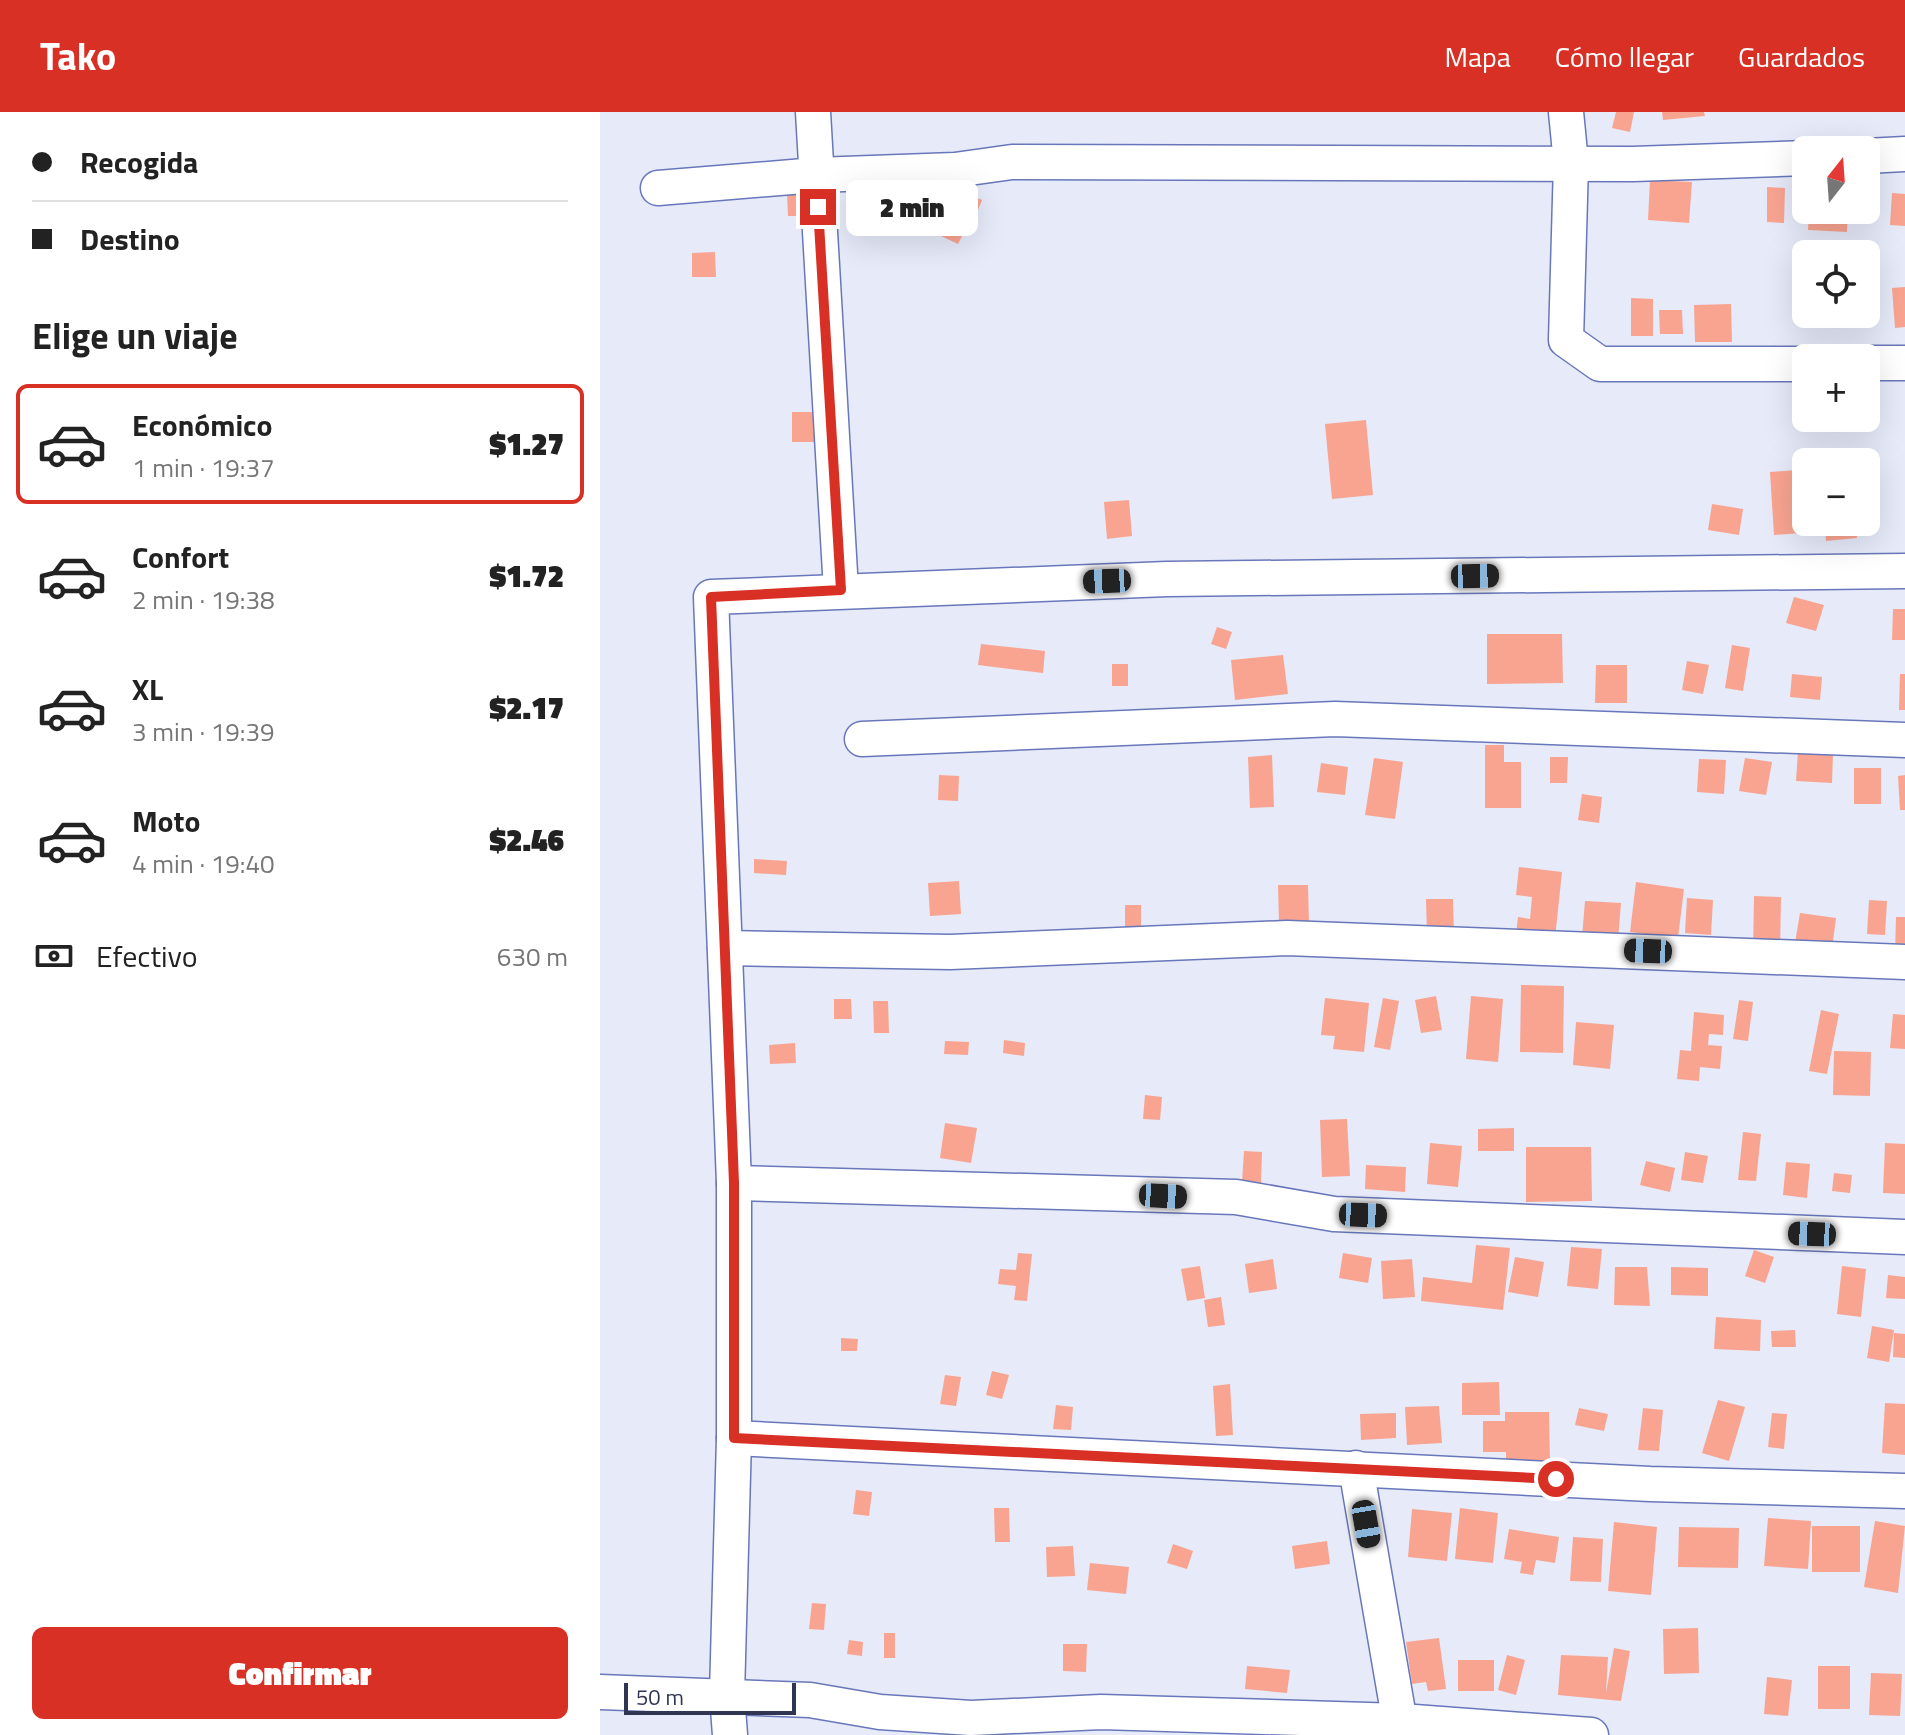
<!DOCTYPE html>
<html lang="es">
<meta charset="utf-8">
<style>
:root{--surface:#fff;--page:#f2f2f2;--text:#222;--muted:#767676;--line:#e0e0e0;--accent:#d93025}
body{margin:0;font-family:"Titillium Web",sans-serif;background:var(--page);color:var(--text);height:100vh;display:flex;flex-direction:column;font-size:30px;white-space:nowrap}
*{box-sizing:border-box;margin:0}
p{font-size:26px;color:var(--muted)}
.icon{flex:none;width:44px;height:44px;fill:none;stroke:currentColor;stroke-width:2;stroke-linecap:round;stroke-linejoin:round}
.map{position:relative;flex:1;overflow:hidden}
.panel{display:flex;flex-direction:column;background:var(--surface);width:600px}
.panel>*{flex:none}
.guide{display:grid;align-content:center;height:176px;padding:0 32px;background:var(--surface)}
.needle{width:52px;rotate:17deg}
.buttons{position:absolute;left:1192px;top:24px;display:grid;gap:16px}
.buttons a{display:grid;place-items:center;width:88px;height:88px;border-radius:12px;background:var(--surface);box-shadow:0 8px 32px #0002;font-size:40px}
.scale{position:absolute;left:24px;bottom:20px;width:172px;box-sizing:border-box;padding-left:8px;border:4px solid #2f3553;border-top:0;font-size:22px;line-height:28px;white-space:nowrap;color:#2f3553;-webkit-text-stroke:6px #fff;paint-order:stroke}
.end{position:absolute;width:36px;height:36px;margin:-18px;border:10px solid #d93025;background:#fff;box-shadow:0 0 0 4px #fff}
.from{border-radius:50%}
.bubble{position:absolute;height:56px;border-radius:12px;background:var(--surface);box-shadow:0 8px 32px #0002;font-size:26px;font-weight:800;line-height:56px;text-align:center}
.car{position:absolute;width:24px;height:48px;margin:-24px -12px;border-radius:10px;box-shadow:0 0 6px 2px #0007;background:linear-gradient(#222 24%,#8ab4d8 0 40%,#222 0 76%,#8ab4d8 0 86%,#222 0)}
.guide b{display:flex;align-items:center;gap:28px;height:76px;font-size:30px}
.guide b+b{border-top:2px solid var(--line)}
.guide i{width:20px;height:20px;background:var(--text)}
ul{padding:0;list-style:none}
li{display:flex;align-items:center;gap:24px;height:120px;margin:0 16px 12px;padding:0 16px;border:4px solid transparent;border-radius:12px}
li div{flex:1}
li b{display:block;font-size:30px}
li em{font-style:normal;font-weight:800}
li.selected{border-color:var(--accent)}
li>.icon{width:72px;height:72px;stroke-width:1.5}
h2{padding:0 32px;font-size:36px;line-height:96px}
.pay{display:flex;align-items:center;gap:20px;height:88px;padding:0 32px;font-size:30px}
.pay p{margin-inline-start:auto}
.action{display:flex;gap:16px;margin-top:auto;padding:16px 32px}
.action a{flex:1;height:92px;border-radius:12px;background:var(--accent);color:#fff;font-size:32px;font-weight:800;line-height:92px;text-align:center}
header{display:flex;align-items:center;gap:48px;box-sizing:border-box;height:112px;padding:0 40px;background:var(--accent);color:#fff}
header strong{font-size:38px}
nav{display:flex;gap:44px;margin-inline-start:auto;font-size:28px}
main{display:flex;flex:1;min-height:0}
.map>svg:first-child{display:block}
</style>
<header>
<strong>Tako</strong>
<nav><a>Mapa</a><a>Cómo llegar</a><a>Guardados</a></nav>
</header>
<main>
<section class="panel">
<div class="guide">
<b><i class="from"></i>Recogida</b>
<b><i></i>Destino</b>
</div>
<h2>Elige un viaje</h2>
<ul>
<li class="selected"><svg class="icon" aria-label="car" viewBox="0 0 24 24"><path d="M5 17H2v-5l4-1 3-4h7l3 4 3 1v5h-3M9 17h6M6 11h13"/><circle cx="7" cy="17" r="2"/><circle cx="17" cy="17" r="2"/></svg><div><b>Económico</b><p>1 min · 19:37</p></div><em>$1.27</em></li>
<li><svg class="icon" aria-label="car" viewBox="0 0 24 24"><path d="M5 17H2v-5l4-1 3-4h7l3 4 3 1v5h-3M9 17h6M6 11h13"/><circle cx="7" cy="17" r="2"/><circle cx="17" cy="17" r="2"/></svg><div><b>Confort</b><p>2 min · 19:38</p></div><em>$1.72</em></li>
<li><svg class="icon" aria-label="car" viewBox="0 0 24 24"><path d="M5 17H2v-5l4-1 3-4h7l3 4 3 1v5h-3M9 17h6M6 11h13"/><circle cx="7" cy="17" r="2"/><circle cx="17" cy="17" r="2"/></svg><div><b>XL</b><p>3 min · 19:39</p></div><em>$2.17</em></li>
<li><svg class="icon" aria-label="car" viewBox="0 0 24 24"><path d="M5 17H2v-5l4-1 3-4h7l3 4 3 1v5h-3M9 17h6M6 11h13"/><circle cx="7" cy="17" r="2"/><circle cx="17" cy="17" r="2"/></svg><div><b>Moto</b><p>4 min · 19:40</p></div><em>$2.46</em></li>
</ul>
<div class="pay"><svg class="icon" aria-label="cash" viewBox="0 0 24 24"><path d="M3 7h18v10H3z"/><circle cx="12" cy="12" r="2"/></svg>Efectivo<p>630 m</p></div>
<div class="action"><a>Confirmar</a></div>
</section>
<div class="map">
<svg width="1305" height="1623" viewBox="0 0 1305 1623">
<rect width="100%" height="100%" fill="#e6eaf9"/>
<g fill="#f9a491">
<polygon points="1016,0 1034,0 1030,20 1012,16"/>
<polygon points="1062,0 1104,0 1105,4 1063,8"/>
<polygon points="1050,68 1092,70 1089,111 1048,108"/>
<polygon points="1167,75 1185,76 1184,111 1167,110"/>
<polygon points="363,80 382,88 374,108 355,100"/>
<polygon points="1292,81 1305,82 1305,114 1290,113"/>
<polygon points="187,83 203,83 204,104 188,104"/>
<polygon points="1209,98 1248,98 1247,120 1208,118"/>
<polygon points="336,101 347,107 338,124 327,118"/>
<polygon points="348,110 365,118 358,132 341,124"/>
<polygon points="115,140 116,165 92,165 92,141"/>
<polygon points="1305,175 1305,215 1295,216 1292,176"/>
<polygon points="1031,186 1053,187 1053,224 1031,224"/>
<polygon points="1131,192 1132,230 1095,230 1094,193"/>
<polygon points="1059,198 1082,198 1083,222 1060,222"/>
<rect x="192" y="300" width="27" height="30"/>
<polygon points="766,308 773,383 732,387 725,312"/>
<polygon points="1197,358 1201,421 1174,423 1170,360"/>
<polygon points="529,388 532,424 507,427 504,390"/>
<polygon points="1112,392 1143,397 1139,423 1108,418"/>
<polygon points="1225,410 1256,410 1257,426 1226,429"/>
<polygon points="1194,485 1224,493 1216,519 1186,511"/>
<polygon points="1293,497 1305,497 1305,528 1292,528"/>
<polygon points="617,515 632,520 626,537 611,532"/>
<polygon points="887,522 962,522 963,571 887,572"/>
<polygon points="381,532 445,539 443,561 378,553"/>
<polygon points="1132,533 1150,536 1143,579 1125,576"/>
<polygon points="683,543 688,582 635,588 631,548"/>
<polygon points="1087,549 1109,553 1103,582 1082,578"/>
<rect x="512" y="552" width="16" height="22"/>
<polygon points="996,553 1027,553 1027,591 995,591"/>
<polygon points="1192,562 1222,565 1220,588 1190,585"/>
<polygon points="1300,562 1305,562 1305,598 1299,598"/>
<polygon points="885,633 904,633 904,650 921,650 921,696 885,696"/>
<polygon points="1198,639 1233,642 1232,671 1196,669"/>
<polygon points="672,643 674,695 650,696 648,645"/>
<polygon points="950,645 968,645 967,671 950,671"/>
<polygon points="774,646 803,650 795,707 765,703"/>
<polygon points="1145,646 1172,650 1166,683 1139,679"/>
<polygon points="1099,647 1126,648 1124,682 1097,680"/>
<polygon points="721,651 748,655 745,683 717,680"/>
<rect x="1254" y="656" width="27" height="36"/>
<polygon points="339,663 359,664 358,689 338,688"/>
<polygon points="1305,663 1305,698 1300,698 1298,664"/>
<polygon points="982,682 1002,685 999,711 978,708"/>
<polygon points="154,747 187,749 186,763 154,761"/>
<polygon points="919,755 962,760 955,826 916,822 918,805 930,807 932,785 916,783"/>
<polygon points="359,769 361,802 330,804 328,771"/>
<polygon points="1036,770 1084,777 1078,826 1030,820"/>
<polygon points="678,773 708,773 709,812 679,812"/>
<polygon points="1154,784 1181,785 1180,840 1153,840"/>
<polygon points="1087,786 1113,788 1111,823 1085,821"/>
<polygon points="826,787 853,787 854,824 827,824"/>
<polygon points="1269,788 1287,789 1285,823 1267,822"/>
<polygon points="985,789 1021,791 1018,828 982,825"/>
<polygon points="525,793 541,793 541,816 525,817"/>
<polygon points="1200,801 1236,806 1232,837 1195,831"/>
<polygon points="1296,805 1305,805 1305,843 1295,842"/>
<polygon points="921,873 964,874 963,941 920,940"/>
<polygon points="836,884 842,918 821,921 815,888"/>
<polygon points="871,884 903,887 898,950 866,947"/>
<polygon points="725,886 769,891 764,940 733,937 735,924 721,923"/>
<polygon points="783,886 799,889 790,938 774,935"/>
<polygon points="234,887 251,887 252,907 234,907"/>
<polygon points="1139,888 1153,890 1148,929 1133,927"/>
<polygon points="273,889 288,889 289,921 274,921"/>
<polygon points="1221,898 1239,902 1227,962 1209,959"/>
<polygon points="1094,900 1124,903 1123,923 1109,922 1108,933 1122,934 1120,957 1100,955 1099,969 1077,967 1080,938 1091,939"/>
<polygon points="1293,902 1305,903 1305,937 1290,936"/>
<polygon points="976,910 1014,913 1010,957 973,953"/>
<polygon points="404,928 425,931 424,944 403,941"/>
<polygon points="345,929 369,930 368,943 344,942"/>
<polygon points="195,931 196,951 170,952 169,933"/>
<polygon points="1234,939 1271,940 1270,984 1233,983"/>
<polygon points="545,983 562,985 560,1008 543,1007"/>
<polygon points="747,1007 750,1064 722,1065 720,1008"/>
<polygon points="345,1011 377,1016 371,1051 340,1046"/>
<polygon points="914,1016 914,1039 878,1039 878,1017"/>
<polygon points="1143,1020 1161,1022 1156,1069 1138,1068"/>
<polygon points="830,1031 862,1034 858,1075 827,1072"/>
<polygon points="1285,1031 1305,1032 1305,1082 1283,1081"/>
<polygon points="926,1035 991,1035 992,1089 926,1090"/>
<polygon points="644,1039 662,1040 661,1071 642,1070"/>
<polygon points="1085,1040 1108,1044 1103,1071 1081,1068"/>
<polygon points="1046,1049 1075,1056 1070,1080 1040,1073"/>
<polygon points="1186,1050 1210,1052 1207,1086 1183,1083"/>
<polygon points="766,1053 806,1055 805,1080 765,1077"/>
<polygon points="1234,1061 1252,1063 1250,1081 1232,1079"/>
<polygon points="876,1133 910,1136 903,1198 821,1189 823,1165 872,1171"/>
<polygon points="971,1135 1002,1137 998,1177 967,1174"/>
<polygon points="1154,1138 1174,1145 1165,1171 1145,1164"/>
<polygon points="418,1141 432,1142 427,1189 414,1188 416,1174 398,1172 400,1157 416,1158"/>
<polygon points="743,1141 772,1146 768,1171 739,1166"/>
<polygon points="915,1145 944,1150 938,1185 908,1180"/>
<polygon points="673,1147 677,1177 649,1181 645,1152"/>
<polygon points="812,1147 815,1185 783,1187 781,1149"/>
<polygon points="600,1154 605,1186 587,1189 581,1157"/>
<polygon points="1242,1154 1266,1157 1261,1205 1237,1202"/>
<polygon points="1015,1155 1047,1155 1050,1194 1014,1193"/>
<polygon points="1071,1155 1108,1156 1108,1184 1071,1183"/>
<polygon points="1288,1163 1305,1165 1305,1187 1286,1186"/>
<polygon points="621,1185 625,1213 608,1215 604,1188"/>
<polygon points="1116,1205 1161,1208 1160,1239 1114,1237"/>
<polygon points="1272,1214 1294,1218 1289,1250 1267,1246"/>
<polygon points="1195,1218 1196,1235 1172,1235 1171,1219"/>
<polygon points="1294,1221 1305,1222 1305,1246 1293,1245"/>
<polygon points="241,1226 258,1227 257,1239 241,1239"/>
<polygon points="392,1259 409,1263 402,1287 386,1283"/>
<polygon points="345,1263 361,1265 356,1294 340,1292"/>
<polygon points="899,1270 900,1303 862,1303 862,1271"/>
<polygon points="630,1272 633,1323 616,1324 613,1274"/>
<polygon points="1118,1288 1145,1295 1129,1349 1102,1341"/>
<polygon points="1285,1291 1305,1292 1305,1343 1282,1341"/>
<polygon points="456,1293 473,1295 471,1318 453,1317"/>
<polygon points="839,1294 842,1331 807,1333 805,1295"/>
<polygon points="979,1296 1008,1302 1004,1319 975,1313"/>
<polygon points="1043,1296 1063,1298 1059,1339 1038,1338"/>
<polygon points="905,1300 949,1300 950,1352 906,1352 906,1340 883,1340 883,1309 905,1309"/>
<polygon points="796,1301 796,1326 761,1328 760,1302"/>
<polygon points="1172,1301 1187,1302 1184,1337 1168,1335"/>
<polygon points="256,1378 272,1380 269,1404 253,1402"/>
<polygon points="394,1396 409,1396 410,1430 395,1430"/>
<polygon points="860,1396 898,1401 893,1451 855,1447"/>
<polygon points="812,1397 852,1401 847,1449 808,1445"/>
<polygon points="1168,1406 1211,1409 1208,1457 1164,1454"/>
<polygon points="1275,1409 1305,1414 1298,1481 1264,1475"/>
<polygon points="1014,1410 1057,1415 1051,1483 1008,1479"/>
<rect x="1212" y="1414" width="48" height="46"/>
<polygon points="1079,1415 1139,1416 1138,1456 1078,1455"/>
<polygon points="909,1417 959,1425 955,1451 936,1448 933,1463 920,1461 922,1450 904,1447"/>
<polygon points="973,1425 1003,1427 1001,1470 970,1469"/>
<polygon points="727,1429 730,1452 695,1457 692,1434"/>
<polygon points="573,1432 593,1439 587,1457 567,1451"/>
<polygon points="473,1434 475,1464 447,1465 446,1435"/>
<polygon points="490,1451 529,1455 526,1482 487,1478"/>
<polygon points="212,1491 226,1492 224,1518 209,1517"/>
<polygon points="1098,1516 1099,1561 1064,1562 1063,1517"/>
<rect x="284" y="1521" width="11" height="25"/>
<polygon points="839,1526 846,1577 828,1579 826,1570 812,1572 806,1530"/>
<polygon points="249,1528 263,1530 262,1544 247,1542"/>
<polygon points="463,1532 487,1532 486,1560 463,1559"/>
<polygon points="1014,1536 1030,1539 1021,1589 958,1583 961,1543 1008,1545 1006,1581"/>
<polygon points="907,1543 925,1548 916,1583 898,1578"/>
<rect x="858" y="1548" width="36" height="31"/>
<polygon points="647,1554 690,1558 687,1581 645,1577"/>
<rect x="1218" y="1554" width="32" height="43"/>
<polygon points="1271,1561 1302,1562 1300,1604 1269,1603"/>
<polygon points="1167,1565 1192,1568 1188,1604 1164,1602"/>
</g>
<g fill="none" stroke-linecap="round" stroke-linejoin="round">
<g stroke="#6877ba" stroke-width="37">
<g id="minor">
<polyline points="213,0 241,478"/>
<polyline points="966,0 971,51 966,228 1000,252 1206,252"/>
<polyline points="1266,44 1305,42"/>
<polyline points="58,76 216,63 355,58 412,50 1033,52 1206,46"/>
<polyline points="1266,251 1305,251"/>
<polyline points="262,627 735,607 1305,628"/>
<polyline points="125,836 350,840 687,826 1305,850"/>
<polyline points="134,1071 636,1085 734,1102 1305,1125"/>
<polyline points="134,1326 1050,1372 1305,1379"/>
<polyline points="756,1356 802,1623"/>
<polyline points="0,1580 210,1588 280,1600 371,1606 501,1600 801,1609 991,1623"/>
<polyline points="130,1623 127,1583 134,1326 134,1071 111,485 567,467 1305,459"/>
</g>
</g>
<use href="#minor" stroke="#fff" stroke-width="34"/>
</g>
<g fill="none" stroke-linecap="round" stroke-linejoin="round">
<polyline stroke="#d93025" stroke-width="10" points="218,95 241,478 111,485 134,1071 134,1326 956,1367"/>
</g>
</svg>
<div class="buttons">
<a><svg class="needle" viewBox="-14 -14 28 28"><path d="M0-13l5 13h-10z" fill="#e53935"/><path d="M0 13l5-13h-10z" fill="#767676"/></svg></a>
<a><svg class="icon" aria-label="locate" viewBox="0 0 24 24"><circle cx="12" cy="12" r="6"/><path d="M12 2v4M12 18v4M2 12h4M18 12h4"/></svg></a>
<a>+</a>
<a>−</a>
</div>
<div class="scale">50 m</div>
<i class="end from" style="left:956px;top:1367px"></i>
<i class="end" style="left:218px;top:95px"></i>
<div class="bubble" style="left:246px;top:68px;width:132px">2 min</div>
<i class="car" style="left:875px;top:464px;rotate:89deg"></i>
<i class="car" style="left:507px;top:469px;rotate:268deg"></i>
<i class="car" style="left:1048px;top:839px;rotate:272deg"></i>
<i class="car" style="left:563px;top:1084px;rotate:93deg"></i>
<i class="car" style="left:763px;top:1103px;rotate:92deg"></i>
<i class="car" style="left:1212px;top:1122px;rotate:272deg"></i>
<i class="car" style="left:766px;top:1412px;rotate:170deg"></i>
</div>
</main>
